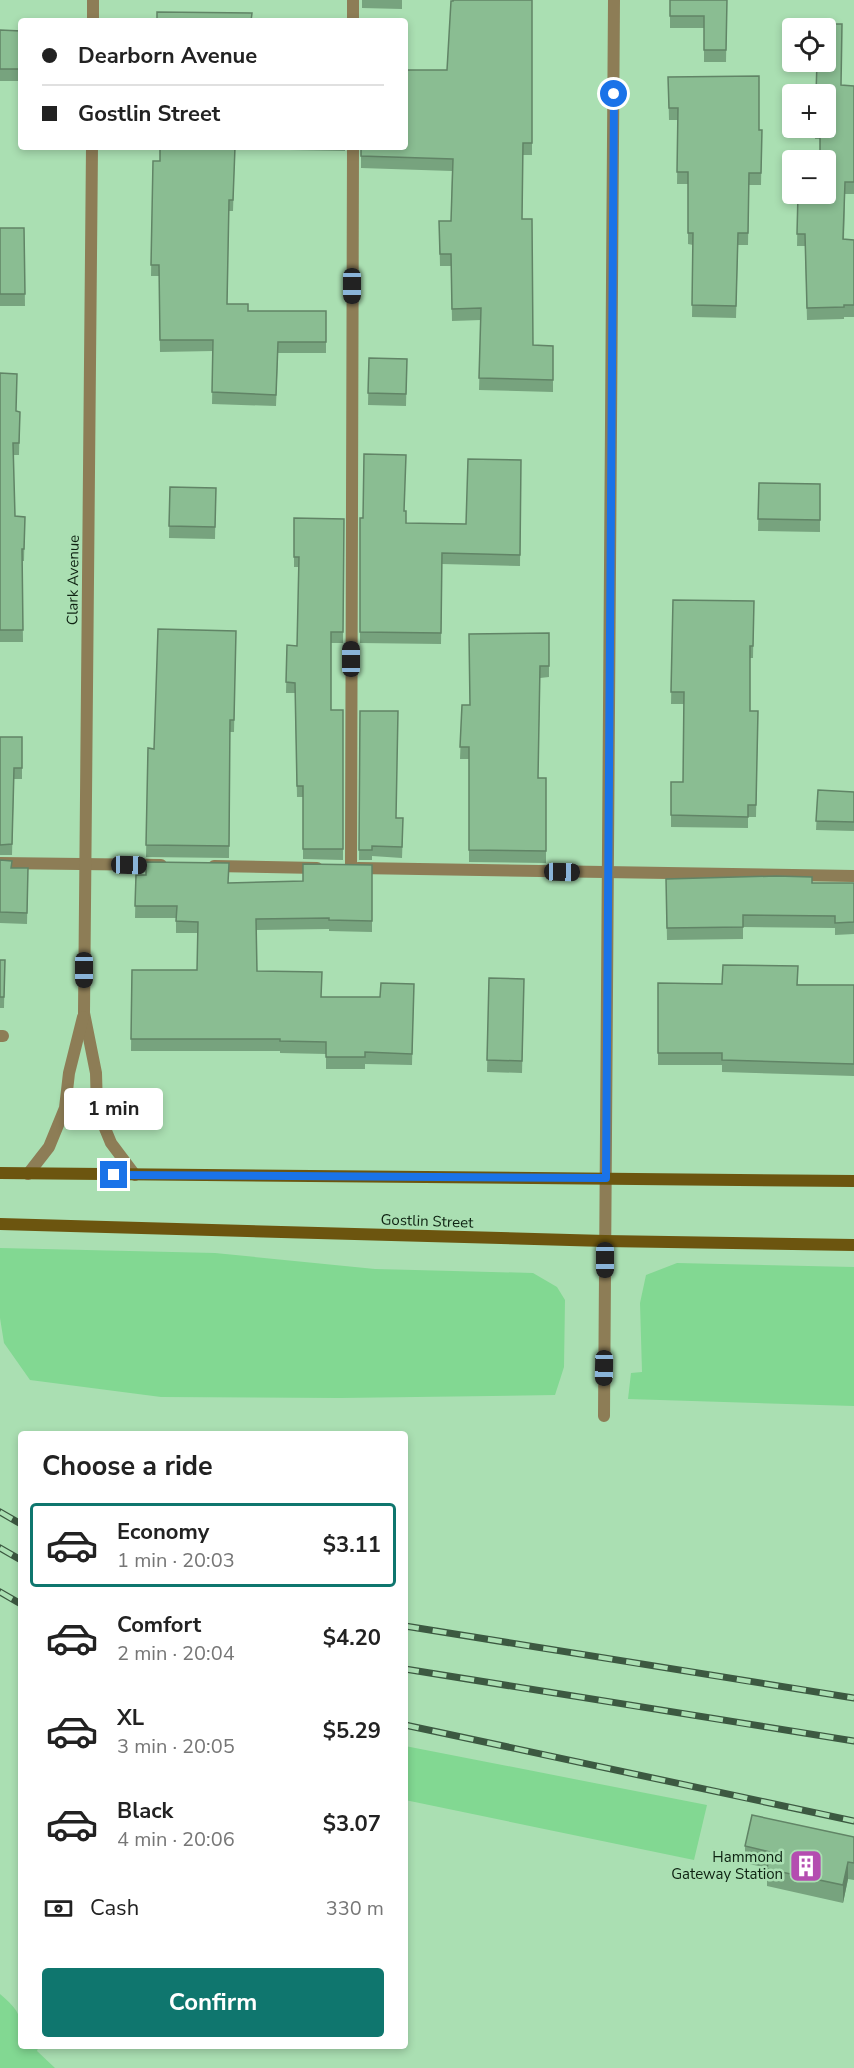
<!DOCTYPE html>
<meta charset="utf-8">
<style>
:root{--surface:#fff;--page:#f6f6f6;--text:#222;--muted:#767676;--line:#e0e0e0;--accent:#0f766e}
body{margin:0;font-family:"Nunito Sans",sans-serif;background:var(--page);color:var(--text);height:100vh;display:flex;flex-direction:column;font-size:22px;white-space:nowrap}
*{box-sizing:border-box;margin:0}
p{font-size:20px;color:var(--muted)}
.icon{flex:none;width:33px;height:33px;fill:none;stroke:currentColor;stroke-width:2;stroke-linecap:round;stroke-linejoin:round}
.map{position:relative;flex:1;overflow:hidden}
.panel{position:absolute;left:18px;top:1431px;width:390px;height:618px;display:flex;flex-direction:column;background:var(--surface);border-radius:6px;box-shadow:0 3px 9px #0003}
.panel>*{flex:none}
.guide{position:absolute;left:18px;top:18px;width:390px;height:132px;border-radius:6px;box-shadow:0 3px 9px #0003;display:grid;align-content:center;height:132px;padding:0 24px;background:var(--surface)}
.buttons{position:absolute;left:782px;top:18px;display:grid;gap:12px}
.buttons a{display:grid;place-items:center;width:54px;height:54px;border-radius:6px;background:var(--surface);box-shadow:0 3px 9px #0003;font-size:30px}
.end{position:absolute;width:27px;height:27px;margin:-14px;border:8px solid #1a73e8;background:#fff;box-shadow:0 0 0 3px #fff}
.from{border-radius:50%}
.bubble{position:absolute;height:42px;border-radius:6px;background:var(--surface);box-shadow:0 3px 9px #0003;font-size:20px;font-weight:700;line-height:42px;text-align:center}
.car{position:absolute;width:18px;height:36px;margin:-18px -9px;border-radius:8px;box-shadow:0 0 4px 2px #0007;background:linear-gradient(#222 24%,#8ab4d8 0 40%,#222 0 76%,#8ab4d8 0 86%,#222 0)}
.guide b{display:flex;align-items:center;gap:21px;height:57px;font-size:22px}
.guide b+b{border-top:2px solid var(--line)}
.guide i{width:15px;height:15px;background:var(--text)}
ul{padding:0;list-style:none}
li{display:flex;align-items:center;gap:18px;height:84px;margin:0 12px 9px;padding:0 12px;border:3px solid transparent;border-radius:6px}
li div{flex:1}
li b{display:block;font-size:22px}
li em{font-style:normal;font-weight:700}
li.active{border-color:var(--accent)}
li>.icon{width:54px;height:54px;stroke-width:1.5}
h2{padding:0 24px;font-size:27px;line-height:72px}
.pay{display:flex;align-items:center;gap:15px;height:66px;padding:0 24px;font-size:22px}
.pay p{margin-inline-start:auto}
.button{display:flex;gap:12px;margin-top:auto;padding:12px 24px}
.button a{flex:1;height:69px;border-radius:6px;background:var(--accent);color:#fff;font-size:24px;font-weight:700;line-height:69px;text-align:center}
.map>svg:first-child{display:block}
</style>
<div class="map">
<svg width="854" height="2068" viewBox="0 0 854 2068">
<rect width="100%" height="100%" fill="#aadfb2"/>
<g fill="#82d892">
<polygon points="0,1248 215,1253 375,1269 533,1273 557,1287 565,1300 564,1367 555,1395 340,1398 161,1397 30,1380 4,1343 0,1318"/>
<polygon points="677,1263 854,1267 854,1406 628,1399 631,1373 642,1372 640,1303 646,1275"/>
<polygon points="405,1746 707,1805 694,1860 405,1800"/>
<path d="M0,1994C23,2014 21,2017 21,2046H39L37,2051L55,2068H0Z"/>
</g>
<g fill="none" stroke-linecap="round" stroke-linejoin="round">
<g stroke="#8d7d56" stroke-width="12">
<polyline points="353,21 353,0"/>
<polyline points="0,863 161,865"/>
<polyline points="214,866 317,868"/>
<polyline points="351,868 353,147"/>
<polyline points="358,868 854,876"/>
<polyline points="0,1036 3,1036"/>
</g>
<g stroke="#8d7d56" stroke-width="12">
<polyline points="93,21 93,0"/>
<polyline points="92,147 84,1013 96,1073 97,1109 111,1143 135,1175"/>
<polyline points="28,1174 49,1147 65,1108 69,1073 83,1017"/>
<polyline points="604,1416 614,0"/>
</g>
<g stroke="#6c550f" stroke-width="12">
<polyline points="0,1173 854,1181"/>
<polyline points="0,1224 605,1241 854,1245"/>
</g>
<g stroke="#3c5941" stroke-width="7">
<g id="rail">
<polyline points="0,1512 21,1524"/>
<polyline points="0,1548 21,1560"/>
<polyline points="0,1592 21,1604"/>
<polyline points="405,1626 854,1698"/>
<polyline points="405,1669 854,1741"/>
<polyline points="405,1725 854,1821"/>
</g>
</g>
<use href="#rail" stroke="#aadfb2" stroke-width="4.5" stroke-dasharray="14" stroke-linecap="butt"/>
</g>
<g fill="#77a37e">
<polygon points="362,0 402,0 402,9 362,8"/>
<polygon points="532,0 532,155 523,155 522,219 533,345 553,346 553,392 479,390 481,320 452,321 451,266 440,266 439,221 451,221 452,171 361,168 361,147 447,70"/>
<polygon points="670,0 727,0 726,62 704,62 704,28 670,28"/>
<polygon points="0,30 21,31 21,81 0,81"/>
<polygon points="804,62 825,62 841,85 854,86 854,194 845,194 844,239 854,240 854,317 844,317 844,319 807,320 805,246 797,246 798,194 825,194 820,139 815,139 815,128 825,128 816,67 804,67"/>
<polygon points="668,77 759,130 762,130 761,185 749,185 748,245 738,245 736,318 692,317 693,245 688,244 688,184 677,184 678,120 669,120"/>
<polygon points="235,147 233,211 229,211 227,304 248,311 326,311 326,353 278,353 276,406 212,404 213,351 160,352 159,276 151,276 153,161 160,161"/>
<polygon points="290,147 345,147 345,151 290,150"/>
<polygon points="0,228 24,228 25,306 0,306"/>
<polygon points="369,358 407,359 406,406 368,405"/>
<polygon points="0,373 16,411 20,412 19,455 13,455 15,516 25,517 24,561 22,561 23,642 0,642"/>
<polygon points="521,460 520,566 442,564 441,644 360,643 360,518 404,511 406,523 466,524"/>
<polygon points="759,483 820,484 820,532 758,531"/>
<polygon points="170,487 216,488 215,539 169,538"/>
<polygon points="294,518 344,519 343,643 331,643 331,710 343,710 343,860 303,859 303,797 297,797 295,693 286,693 287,645 297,646 299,567 294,567"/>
<polygon points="673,600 754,601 753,658 750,658 750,711 758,711 756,817 748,817 748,828 671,827 671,782 683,782 684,704 671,704"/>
<polygon points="236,631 234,732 230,732 229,858 146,857 148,748 154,749"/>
<polygon points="549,633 549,677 540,678 538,778 546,778 546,863 469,862 469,759 460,759 462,705 470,705"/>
<polygon points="360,711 396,818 403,828 402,858 372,856 372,860 359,860"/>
<polygon points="0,737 22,737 22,779 14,779 12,855 0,855"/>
<polygon points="818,790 854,792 854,831 816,830"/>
<polygon points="0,860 11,868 28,868 27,924 0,923"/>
<polygon points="372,865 372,932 329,931 329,929 256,930 257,971 322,997 380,997 414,984 412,1065 365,1064 365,1069 326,1069 326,1054 280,1053 280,1051 131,1051 132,970 197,970 198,933 176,933 176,918 135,918 136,875 229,883 303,881"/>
<polygon points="812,883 854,883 854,934 835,935 835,928 743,927 743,939 667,940 666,891"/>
<polygon points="0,960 5,960 4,1008 0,1008"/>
<polygon points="489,978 524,991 522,1073 487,1072"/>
<polygon points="658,983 854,985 854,1076 722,1072 722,1065 658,1065"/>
<polygon points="854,1837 854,1880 848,1879 843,1903 767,1886 767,1868 745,1863 745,1846"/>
</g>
<polygon fill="#618466" points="848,1862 848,1879 843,1903 843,1885"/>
<g fill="#8abd92" stroke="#618466" stroke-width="1.5">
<polygon points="453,0 532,0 532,143 523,143 522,219 532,219 533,345 553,346 553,380 479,378 481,308 452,309 451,254 440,254 439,221 451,221 453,159 361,156 361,147 405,147 405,70 447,70 451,1 453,1"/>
<polygon points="670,0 727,0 726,50 704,50 704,16 670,16"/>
<polygon points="157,12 252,13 251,21 157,21"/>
<polygon points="805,24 842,24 841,85 854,86 854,182 845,182 843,239 854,240 854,305 844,305 844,307 807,308 805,234 797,234 798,194 825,194 825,160 820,160 820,128 825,128 825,94 816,94 817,62 825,62 825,28 805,28"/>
<polygon points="0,30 21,31 21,69 0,69"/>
<polygon points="759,76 759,130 762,130 761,173 749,173 748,233 738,233 736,306 692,305 693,233 688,233 688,172 677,172 678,108 669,108 668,77"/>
<polygon points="160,147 235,147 233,200 229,200 227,304 248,304 248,311 326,311 326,342 278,342 276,395 212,392 213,340 160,340 159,265 151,265 153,161 160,161"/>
<polygon points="0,228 24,228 25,294 0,294"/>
<polygon points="369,358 407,359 406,394 368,393"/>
<polygon points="0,373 17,374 16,411 20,412 19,443 13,443 15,516 25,517 24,549 22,549 23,630 0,630"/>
<polygon points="364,454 406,455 404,511 406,511 406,523 466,524 468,459 521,460 520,555 442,553 441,633 360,632 360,518 363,518"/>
<polygon points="759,483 820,484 820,520 758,519"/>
<polygon points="170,487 216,488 215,527 169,526"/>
<polygon points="294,518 344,519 343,632 331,632 331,710 343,710 343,849 303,849 303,786 297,786 295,683 286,682 287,645 297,646 299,557 294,557"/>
<polygon points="673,600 754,601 753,646 750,646 750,711 758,711 756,805 748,805 748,817 671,815 671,782 683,782 684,692 671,692"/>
<polygon points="158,629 236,631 234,720 230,720 229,846 146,845 148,748 154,749"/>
<polygon points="549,633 549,666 540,666 538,778 546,778 546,851 469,850 469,747 460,747 462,705 470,705 469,634"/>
<polygon points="360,711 398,711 396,818 403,818 402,847 372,846 372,850 359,850"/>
<polygon points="0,737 22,737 22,768 14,768 12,844 0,845"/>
<polygon points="818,790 854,792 854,822 816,821"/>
<polygon points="0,860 12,861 11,868 28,868 27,913 0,912"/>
<polygon points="146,862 229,863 228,883 303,881 303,864 372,865 372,921 329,920 329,918 256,919 257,971 322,972 321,997 380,997 381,983 414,984 412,1054 365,1052 365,1057 326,1057 326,1042 280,1041 280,1039 131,1039 132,970 197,970 198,922 176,921 177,906 135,906 136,875 146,875"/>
<polygon points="776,876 812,877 812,883 854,883 854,922 835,923 835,916 743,915 743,927 667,928 666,879"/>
<polygon points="0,960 5,960 4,997 0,997"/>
<polygon points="723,965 798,966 797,985 854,985 854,1064 722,1060 722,1053 658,1053 658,983 722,984"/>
<polygon points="489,978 524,979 522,1061 487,1060"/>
<polygon points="752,1815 854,1837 854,1863 848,1862 843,1885 767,1869 770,1852 745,1846"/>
</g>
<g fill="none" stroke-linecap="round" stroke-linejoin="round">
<polyline stroke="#1a73e8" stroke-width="8" points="114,1175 606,1178 614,94"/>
</g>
<defs>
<g id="building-square" transform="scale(1.725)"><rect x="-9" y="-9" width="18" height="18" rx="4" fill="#b44db0" stroke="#aadfb2"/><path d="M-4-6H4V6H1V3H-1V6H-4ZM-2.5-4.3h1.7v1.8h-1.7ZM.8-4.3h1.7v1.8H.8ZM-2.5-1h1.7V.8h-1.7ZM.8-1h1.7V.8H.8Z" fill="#fff"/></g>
</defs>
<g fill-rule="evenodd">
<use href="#building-square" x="806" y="1866"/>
</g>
<g text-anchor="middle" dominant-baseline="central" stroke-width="5" stroke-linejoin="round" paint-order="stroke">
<g font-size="15" fill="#0e2212" stroke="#aadfb2">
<text transform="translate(73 580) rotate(-89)">Clark Avenue</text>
<text transform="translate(427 1221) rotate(2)">Gostlin Street</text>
</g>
<g font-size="15" fill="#0e2212" stroke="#aadfb2" text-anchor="end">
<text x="783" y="1857">Hammond<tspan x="783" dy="17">Gateway Station</tspan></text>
</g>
</g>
</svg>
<div class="buttons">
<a><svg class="icon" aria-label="locate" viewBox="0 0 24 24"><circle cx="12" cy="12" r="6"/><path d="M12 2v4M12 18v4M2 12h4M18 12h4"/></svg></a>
<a>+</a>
<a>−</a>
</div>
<i class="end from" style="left:614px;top:94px"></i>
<i class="end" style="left:114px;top:1175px"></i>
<div class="bubble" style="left:64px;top:1088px;width:99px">1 min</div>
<i class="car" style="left:352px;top:286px;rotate:180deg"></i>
<i class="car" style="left:351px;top:659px;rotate:0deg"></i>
<i class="car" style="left:129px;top:865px;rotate:91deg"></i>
<i class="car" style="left:562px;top:872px;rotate:91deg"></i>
<i class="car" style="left:84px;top:970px;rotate:180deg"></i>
<i class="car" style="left:605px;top:1260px;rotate:180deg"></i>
<i class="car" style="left:604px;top:1368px;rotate:181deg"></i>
<div class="guide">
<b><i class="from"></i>Dearborn Avenue</b>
<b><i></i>Gostlin Street</b>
</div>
<section class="panel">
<h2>Choose a ride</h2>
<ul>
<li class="active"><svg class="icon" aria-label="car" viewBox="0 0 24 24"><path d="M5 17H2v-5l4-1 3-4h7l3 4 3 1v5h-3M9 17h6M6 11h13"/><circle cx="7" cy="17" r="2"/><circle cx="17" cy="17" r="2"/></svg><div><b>Economy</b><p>1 min · 20:03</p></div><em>$3.11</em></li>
<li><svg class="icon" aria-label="car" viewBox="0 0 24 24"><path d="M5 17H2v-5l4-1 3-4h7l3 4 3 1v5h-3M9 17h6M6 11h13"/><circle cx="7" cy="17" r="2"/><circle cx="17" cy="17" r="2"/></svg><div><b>Comfort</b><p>2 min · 20:04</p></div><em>$4.20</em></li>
<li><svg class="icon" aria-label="car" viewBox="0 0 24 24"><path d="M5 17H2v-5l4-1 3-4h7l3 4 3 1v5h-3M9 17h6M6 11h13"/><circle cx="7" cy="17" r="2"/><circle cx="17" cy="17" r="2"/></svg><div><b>XL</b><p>3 min · 20:05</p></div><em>$5.29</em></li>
<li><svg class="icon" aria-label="car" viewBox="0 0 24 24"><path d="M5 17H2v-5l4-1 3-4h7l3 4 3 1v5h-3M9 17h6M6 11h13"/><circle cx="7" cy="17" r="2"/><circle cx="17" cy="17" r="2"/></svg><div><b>Black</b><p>4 min · 20:06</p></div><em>$3.07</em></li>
</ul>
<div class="pay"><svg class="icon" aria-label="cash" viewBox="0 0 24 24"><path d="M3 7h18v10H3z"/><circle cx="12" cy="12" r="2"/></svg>Cash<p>330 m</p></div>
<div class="button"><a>Confirm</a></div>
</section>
</div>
